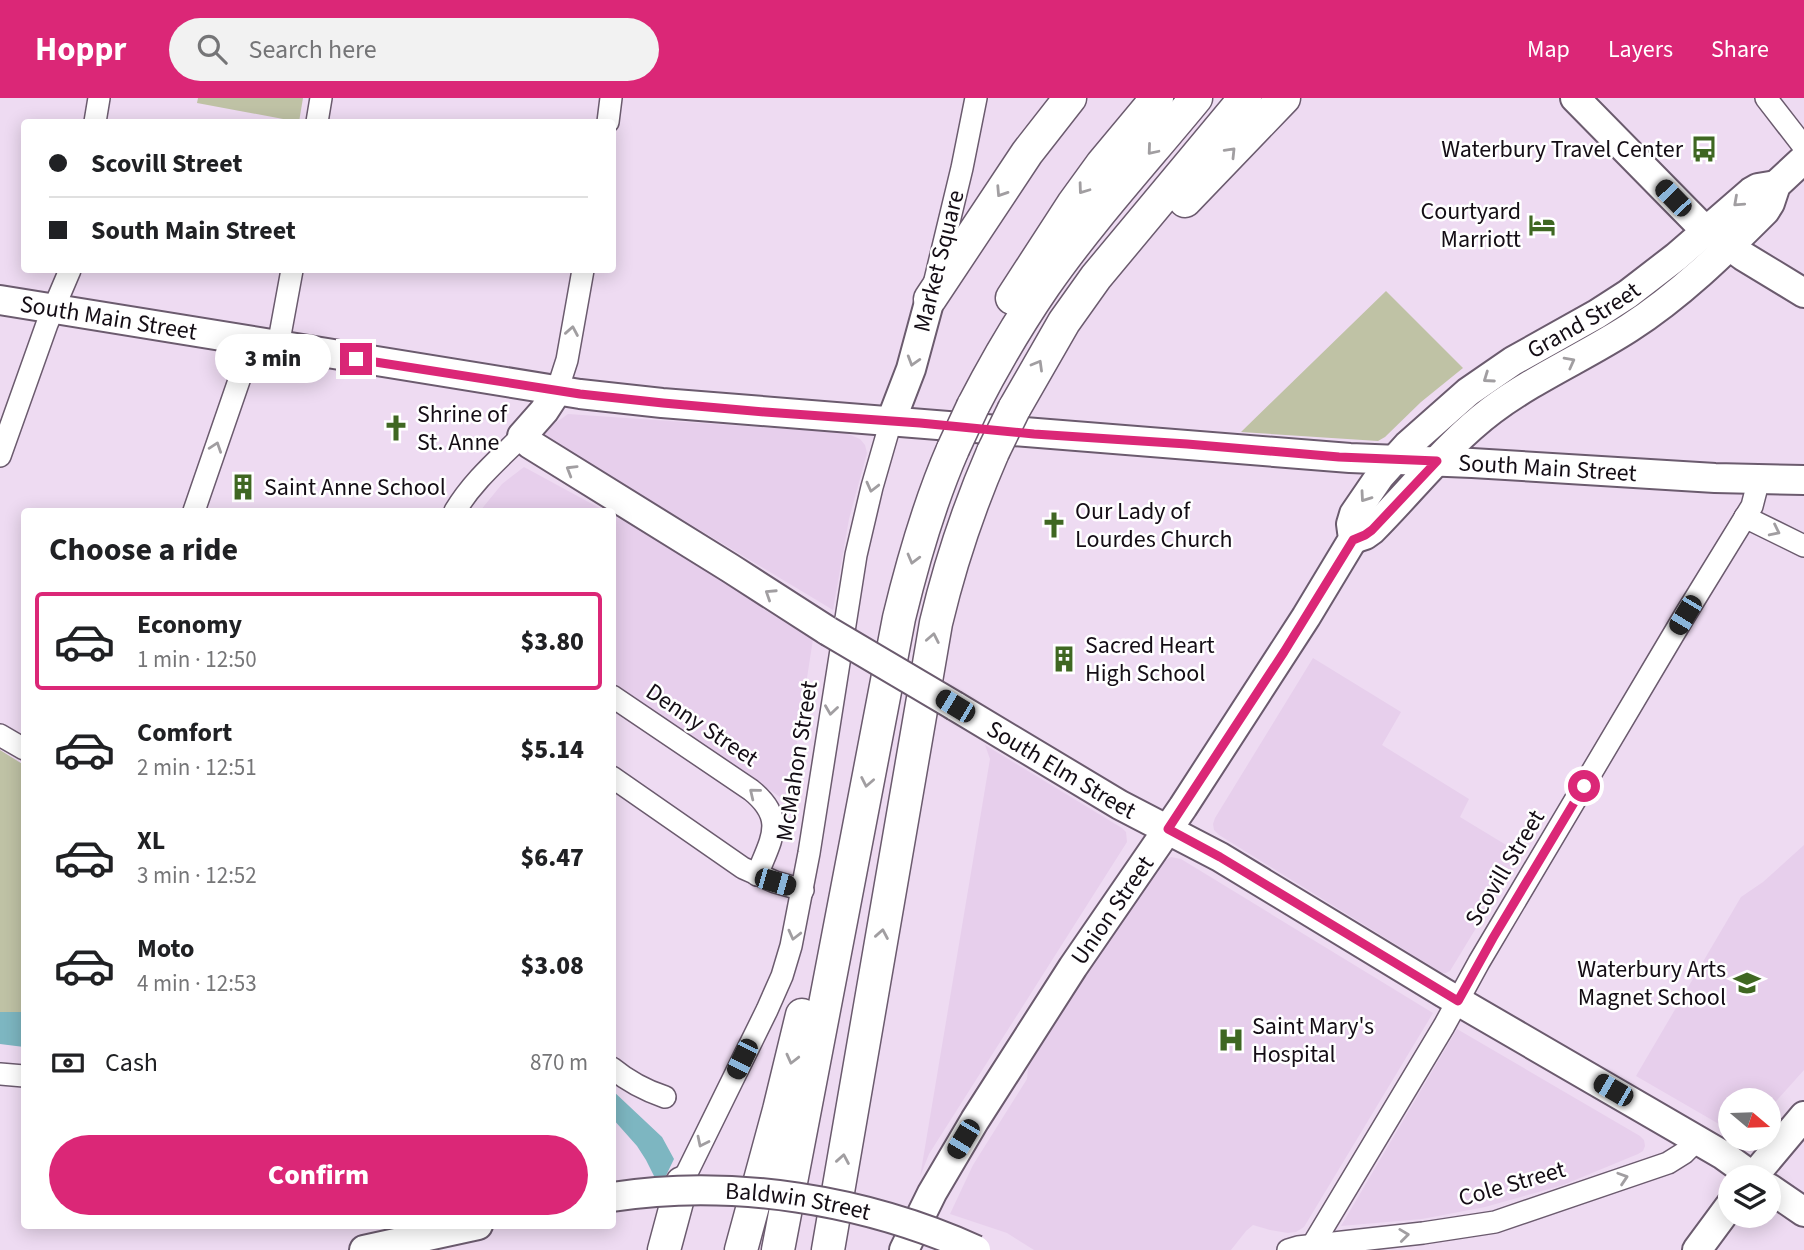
<!DOCTYPE html>
<meta charset="utf-8">
<style>
:root{--surface:#fff;--page:#f2f2f2;--text:#202124;--muted:#757577;--line:#e0e0e0;--accent:#db2777}
body{margin:0;font-family:"Source Sans 3",sans-serif;background:var(--page);color:var(--text);height:100vh;display:flex;flex-direction:column;font-size:26px;white-space:nowrap}
*{box-sizing:border-box;margin:0}
p{font-size:23px;color:var(--muted)}
.icon{flex:none;width:38px;height:38px;fill:none;stroke:currentColor;stroke-width:2;stroke-linecap:round;stroke-linejoin:round}
.map{position:relative;flex:1;overflow:hidden}
.sheet{position:absolute;left:21px;top:410px;width:595px;height:721px;display:flex;flex-direction:column;background:var(--surface);border-radius:7px;box-shadow:0 4px 18px #0003}
.sheet>*{flex:none}
.guide{position:absolute;left:21px;top:21px;width:595px;height:154px;border-radius:7px;box-shadow:0 4px 18px #0003;display:grid;align-content:center;height:154px;padding:0 28px;background:var(--surface)}
.needle{width:46px;rotate:109deg}
.controls{position:absolute;left:1718px;top:990px;display:grid;gap:14px}
.controls a{display:grid;place-items:center;width:63px;height:63px;border-radius:50%;background:var(--surface);box-shadow:0 4px 18px #0003;font-size:35px}
.end{position:absolute;width:32px;height:32px;margin:-16px;border:9px solid #db2777;background:#fff;box-shadow:0 0 0 4px #fff}
.from{border-radius:50%}
.bubble{position:absolute;height:49px;border-radius:24px;background:var(--surface);box-shadow:0 4px 18px #0003;font-size:23px;font-weight:800;line-height:49px;text-align:center}
.car{position:absolute;width:21px;height:42px;margin:-21px -10px;border-radius:9px;box-shadow:0 0 5px 2px #0007;background:linear-gradient(#222 24%,#8ab4d8 0 40%,#222 0 76%,#8ab4d8 0 86%,#222 0)}
.guide b{display:flex;align-items:center;gap:24px;height:66px;font-size:26px}
.guide b+b{border-top:2px solid var(--line)}
.guide i{width:18px;height:18px;background:var(--text)}
ul{padding:0;list-style:none}
li{display:flex;align-items:center;gap:21px;height:98px;margin:0 14px 10px;padding:0 14px;border:4px solid transparent;border-radius:7px}
li div{flex:1}
li b{display:block;font-size:26px}
li em{font-style:normal;font-weight:800}
li.on{border-color:var(--accent)}
li>.icon{width:63px;height:63px;stroke-width:1.5}
h2{padding:0 28px;font-size:32px;line-height:84px}
.pay{display:flex;align-items:center;gap:18px;height:77px;padding:0 28px;font-size:26px}
.pay p{margin-inline-start:auto}
.cta{display:flex;gap:14px;margin-top:auto;padding:14px 28px}
.cta a{flex:1;height:80px;border-radius:42px;background:var(--accent);color:#fff;font-size:28px;font-weight:800;line-height:80px;text-align:center}
header{display:flex;align-items:center;gap:42px;box-sizing:border-box;height:98px;padding:0 35px;background:var(--accent);color:#fff}
header strong{font-size:33px}
nav{display:flex;gap:38px;margin-inline-start:auto;font-size:24px}
.search{width:490px;height:63px;background:var(--page);display:flex;align-items:center;gap:18px;box-sizing:border-box;padding:0 24px;border-radius:38px;color:var(--muted);font-size:26px}
.map>svg:first-child{display:block}
</style>
<header>
<strong>Hoppr</strong>
<div class="search"><svg class="icon" aria-label="search" viewBox="0 0 24 24"><circle cx="10" cy="10" r="6"/><path d="M15 15l6 6"/></svg>Search here</div>
<nav><a>Map</a><a>Layers</a><a>Share</a></nav>
</header>
<div class="map">
<svg width="1804" height="1152" viewBox="0 0 1804 1152">
<rect width="100%" height="100%" fill="#eedbf2"/>
<g fill="#e7cfec">
<polygon points="568,316 846,335 860,341 865,347 867,355 849,421 833,512 540,336"/>
<polygon points="524,369 605,413 480,413 502,386"/>
<polygon points="612,417 663,444 762,504 760,509 813,541 787,710 780,699 613,584"/>
<polygon points="1313,560 1401,614 1382,647 1469,701 1460,719 1521,756 1450,873 1446,875 1442,875 1219,737 1214,732 1213,726 1215,720"/>
<polygon points="985,647 1122,730 1126,734 1127,744 929,1056 920,1079 990,661"/>
<polygon points="1804,747 1804,972 1769,1011 1769,1003 1731,1003 1731,1033 1636,978 1741,799 1763,784"/>
<polygon points="1171,759 1181,761 1433,915 1304,1129 1296,1134 1288,1135 1270,1132 1253,1127 1246,1133 1231,1152 1034,1152 1007,1135 950,1116 973,1067 1027,981 1028,969 1129,806 1162,764"/>
<polygon points="1457,931 1640,1038 1644,1042 1645,1048 1643,1053 1638,1056 1563,1087 1485,1109 1422,1121 1341,1128"/>
</g>
<g fill="#bfc2a5">
<polygon points="198,0 303,0 299,24 197,5"/>
<polygon points="1386,193 1463,270 1421,304 1385,339 1378,343 1241,334"/>
<polygon points="0,652 24,667 24,947 0,943"/>
</g>
<g fill="#7db6c1">
<polygon points="0,914 24,914 24,949 0,946"/>
<polygon points="612,992 662,1039 674,1061 660,1090 646,1062 637,1048 613,1021"/>
</g>
<g fill="none" stroke-linecap="round" stroke-linejoin="round">
<g stroke="#6b5b6e" stroke-width="24">
<g id="minor">
<polyline points="1766,0 1804,49"/>
<polyline points="95,24 99,0"/>
<polyline points="317,24 321,0"/>
<polyline points="608,24 611,0"/>
<polyline points="935,182 962,70 976,0"/>
<polyline points="278,248 292,172"/>
<polyline points="557,293 567,262 583,172"/>
<polyline points="0,358 47,226 70,172"/>
<polyline points="194,413 244,268 250,243"/>
<path d="M455,413C473,383 498,362 522,338"/>
<polyline points="1745,419 1804,448"/>
<path d="M612,598L751,692C787,721 771,741 757,777"/>
<polyline points="0,637 24,651"/>
<polyline points="612,679 743,770 775,784 803,792"/>
<path d="M612,970C629,984 644,992 665,999"/>
<polyline points="0,976 24,978"/>
<polyline points="676,1097 767,912 782,878 791,848 809,755 856,457 872,389 891,323"/>
<polyline points="1312,1148 1444,928 1479,864 1685,517 1752,408 1759,381"/>
<polyline points="1288,1152 1298,1149 1423,1135 1495,1124 1668,1065 1684,1055 1697,1042"/>
</g>
</g>
<g stroke="#6b5b6e" stroke-width="32">
<g id="major">
<polyline points="1575,0 1697,124 1743,158 1804,195"/>
<path id="s1" d="M0,202L580,296L662,305L1350,360L1472,365L1715,380L1804,382"/>
<polyline points="557,293 544,313 522,338 530,346 730,470 828,533"/>
<polyline points="891,323 911,271 930,201"/>
<path d="M1353,441L1365,437L1372,432C1412,392 1447,346 1492,312C1535,280 1584,259 1629,230C1679,198 1723,155 1765,113L1770,105L1776,87L1804,61"/>
<path id="s2" d="M955,608L1120,707L1220,759L1444,895L1723,1057L1755,1080"/>
<polyline points="1752,1080 1804,1018"/>
<polyline points="1769,1090 1804,1114"/>
<polyline points="364,1152 478,1127"/>
<path id="s3" d="M904,1152L932,1095L975,1022L1073,869L1183,709L1306,519L1353,441L1351,426L1354,416L1380,378L1408,347L1468,294L1513,263L1597,216L1628,196L1676,159L1751,94L1758,90L1776,87"/>
<polyline points="1697,1152 1731,1106"/>
</g>
</g>
<g stroke="#6b5b6e" stroke-width="35">
<g id="highway">
<polyline points="1185,103 1284,0"/>
<polyline points="1012,200 1073,106 1102,66 1157,0"/>
<polyline points="930,201 1027,55 1070,0"/>
<path d="M973,308C994,267 1018,226 1044,188C1090,122 1145,62 1196,0"/>
<polyline points="1014,311 1064,224 1096,179 1245,0"/>
<polyline points="664,1152 682,1085"/>
<polyline points="741,1152 779,1012 802,917"/>
<path d="M778,1152L899,520C913,462 929,406 953,351"/>
<path d="M828,1152L936,525C950,466 969,409 993,354"/>
</g>
</g>
<use href="#minor" stroke="#fff" stroke-width="21"/>
<use href="#major" stroke="#fff" stroke-width="28"/>
<use href="#highway" stroke="#fff" stroke-width="32"/>
<g stroke="#6b5b6e" stroke-width="32" stroke-linecap="butt">
<g id="major-bridge">
<polyline points="828,533 955,608"/>
<path id="s4" d="M612,1099C732,1080 866,1102 976,1152"/>
</g>
</g>
<g stroke="#6b5b6e" stroke-width="35" stroke-linecap="butt">
<g id="highway-bridge">
<polyline points="953,351 973,308"/>
<polyline points="993,354 1014,311"/>
</g>
</g>
<use href="#major-bridge" stroke="#fff" stroke-width="28"/>
<use href="#highway-bridge" stroke="#fff" stroke-width="32"/>
</g>
<defs><path id="oneway-chevron" d="M-2-3.5L2.5 0L-2 3.5" fill="none" stroke-width="1.6" stroke-linecap="round" stroke-linejoin="round" transform="scale(1.75)"/></defs>
<g stroke="#a19ea1">
<use href="#oneway-chevron" transform="translate(1152 52) rotate(130)"/>
<use href="#oneway-chevron" transform="translate(1231 54) rotate(-46)"/>
<use href="#oneway-chevron" transform="translate(1083 91) rotate(126)"/>
<use href="#oneway-chevron" transform="translate(1001 94) rotate(123)"/>
<use href="#oneway-chevron" transform="translate(1738 104) rotate(138)"/>
<use href="#oneway-chevron" transform="translate(572 233) rotate(-80)"/>
<use href="#oneway-chevron" transform="translate(913 263) rotate(107)"/>
<use href="#oneway-chevron" transform="translate(1570 264) rotate(-28)"/>
<use href="#oneway-chevron" transform="translate(1038 267) rotate(-60)"/>
<use href="#oneway-chevron" transform="translate(1488 280) rotate(145)"/>
<use href="#oneway-chevron" transform="translate(216 349) rotate(-71)"/>
<use href="#oneway-chevron" transform="translate(571 372) rotate(-149)"/>
<use href="#oneway-chevron" transform="translate(872 389) rotate(104)"/>
<use href="#oneway-chevron" transform="translate(1365 399) rotate(125)"/>
<use href="#oneway-chevron" transform="translate(1775 433) rotate(26)"/>
<use href="#oneway-chevron" transform="translate(913 461) rotate(105)"/>
<use href="#oneway-chevron" transform="translate(770 496) rotate(-147)"/>
<use href="#oneway-chevron" transform="translate(933 540) rotate(-79)"/>
<use href="#oneway-chevron" transform="translate(831 612) rotate(98)"/>
<use href="#oneway-chevron" transform="translate(867 684) rotate(101)"/>
<use href="#oneway-chevron" transform="translate(754 695) rotate(-141)"/>
<use href="#oneway-chevron" transform="translate(882 836) rotate(-80)"/>
<use href="#oneway-chevron" transform="translate(794 837) rotate(104)"/>
<use href="#oneway-chevron" transform="translate(792 961) rotate(104)"/>
<use href="#oneway-chevron" transform="translate(702 1044) rotate(116)"/>
<use href="#oneway-chevron" transform="translate(843 1061) rotate(-80)"/>
<use href="#oneway-chevron" transform="translate(1623 1080) rotate(-18)"/>
<use href="#oneway-chevron" transform="translate(1404 1137) rotate(-7)"/>
</g>
<g fill="none" stroke-linecap="round" stroke-linejoin="round">
<polyline stroke="#db2777" stroke-width="9" points="356,261 580,296 663,305 765,314 920,325 1034,336 1187,346 1339,359 1437,363 1372,432 1365,437 1353,442 1284,554 1168,731 1220,759 1458,903 1493,840 1584,688"/>
</g>
<defs>
<g id="bus-bare" transform="scale(2.1)"><path d="M-5-6H5V4H4V6H2V4H-2V6H-4V4H-5ZM-3.5-4V0h7V-4ZM-3.5 1.2v1.5H-2V1.2ZM2 1.2v1.5H3.5V1.2Z" fill="#3f6722" stroke="#fff" stroke-width="2.5" paint-order="stroke"/></g>
<g id="hotel-bare" transform="scale(2.1)"><path d="M-6-4.5h1.5V1H6V5H4.5V3h-9V5H-6ZM-4 0a1.8 1.8 0 1 1 3.6 0ZM.5 0V-2.5h3Q6-2.5 6 0Z" fill="#3f6722" stroke="#fff" stroke-width="2.5" paint-order="stroke"/></g>
<g id="church-bare" transform="scale(2.1)"><path d="M-1.2-6h2.4v3.5h3.3v2.4h-3.3V6h-2.4V-.1h-3.3v-2.4h3.3Z" fill="#3f6722" stroke="#fff" stroke-width="2.5" paint-order="stroke"/></g>
<g id="building-bare" transform="scale(2.1)"><path d="M-4-6H4V6H1V3H-1V6H-4ZM-2.5-4.3h1.7v1.8h-1.7ZM.8-4.3h1.7v1.8H.8ZM-2.5-1h1.7V.8h-1.7ZM.8-1h1.7V.8H.8Z" fill="#3f6722" stroke="#fff" stroke-width="2.5" paint-order="stroke"/></g>
<g id="school-bare" transform="scale(2.1)"><path d="M0-5L7-2L0 1L-7-2ZM-4 1L0 2.5L4 1V4Q0 6-4 4Z" fill="#3f6722" stroke="#fff" stroke-width="2.5" paint-order="stroke"/></g>
<g id="hospital-bare" transform="scale(2.1)"><path d="M-5-5h3v3.5h4V-5h3V5h-3V1.5h-4V5h-3Z" fill="#3f6722" stroke="#fff" stroke-width="2.5" paint-order="stroke"/></g>
</defs>
<g fill-rule="evenodd">
<use href="#bus-bare" x="1704" y="51"/>
<use href="#hotel-bare" x="1542" y="127"/>
<use href="#church-bare" x="396" y="330"/>
<use href="#building-bare" x="243" y="389"/>
<use href="#church-bare" x="1054" y="427"/>
<use href="#building-bare" x="1064" y="561"/>
<use href="#school-bare" x="1747" y="885"/>
<use href="#hospital-bare" x="1231" y="942"/>
</g>
<g text-anchor="middle" dominant-baseline="central" stroke-width="5" stroke-linejoin="round" paint-order="stroke">
<g font-size="24" fill="#140d15" stroke="#fff" text-anchor="start">
<text x="1683" y="51" text-anchor="end">Waterbury Travel Center</text>
<text x="1521" y="113" text-anchor="end">Courtyard<tspan x="1521" dy="28">Marriott</tspan></text>
<text x="417" y="316">Shrine of<tspan x="417" dy="28">St. Anne</tspan></text>
<text x="264" y="389">Saint Anne School</text>
<text x="1075" y="413">Our Lady of<tspan x="1075" dy="28">Lourdes Church</tspan></text>
<text x="1085" y="547">Sacred Heart<tspan x="1085" dy="28">High School</tspan></text>
<text x="1726" y="871" text-anchor="end">Waterbury Arts<tspan x="1726" dy="28">Magnet School</tspan></text>
<text x="1252" y="928">Saint Mary's<tspan x="1252" dy="28">Hospital</tspan></text>
</g>
<g font-size="24" fill="#140d15" stroke="#fff">
<text transform="translate(939 163) rotate(-76)">Market Square</text>
<text stroke="none"><textPath href="#s1" startOffset="110">South Main Street</textPath></text>
<text stroke="none"><textPath href="#s3" startOffset="1171">Grand Street</textPath></text>
<text stroke="none"><textPath href="#s1" startOffset="1558">South Main Street</textPath></text>
<text transform="translate(702 627) rotate(34)">Denny Street</text>
<text transform="translate(797 663) rotate(-81)">McMahon Street</text>
<text stroke="none"><textPath href="#s2" startOffset="124">South Elm Street</textPath></text>
<text transform="translate(1505 770) rotate(-59)">Scovill Street</text>
<text stroke="none"><textPath href="#s3" startOffset="399">Union Street</textPath></text>
<text transform="translate(1512 1086) rotate(-16)">Cole Street</text>
<text stroke="none"><textPath href="#s4" startOffset="187">Baldwin Street</textPath></text>
</g>
</g>
</svg>
<div class="controls">
<a><svg class="needle" viewBox="-14 -14 28 28"><path d="M0-13l5 13h-10z" fill="#e53935"/><path d="M0 13l5-13h-10z" fill="#757577"/></svg></a>
<a><svg class="icon" aria-label="layers" viewBox="0 0 24 24"><path d="M12 4l9 5-9 5-9-5zM3 14l9 5 9-5"/></svg></a>
</div>
<i class="end from" style="left:1584px;top:688px"></i>
<i class="end" style="left:356px;top:261px"></i>
<div class="bubble" style="left:215px;top:236px;width:116px">3 min</div>
<i class="car" style="left:1673px;top:100px;rotate:316deg"></i>
<i class="car" style="left:1685px;top:517px;rotate:211deg"></i>
<i class="car" style="left:955px;top:608px;rotate:301deg"></i>
<i class="car" style="left:775px;top:784px;rotate:106deg"></i>
<i class="car" style="left:742px;top:961px;rotate:206deg"></i>
<i class="car" style="left:1613px;top:992px;rotate:300deg"></i>
<i class="car" style="left:963px;top:1041px;rotate:211deg"></i>
<div class="guide">
<b><i class="from"></i>Scovill Street</b>
<b><i></i>South Main Street</b>
</div>
<section class="sheet">
<h2>Choose a ride</h2>
<ul>
<li class="on"><svg class="icon" aria-label="car" viewBox="0 0 24 24"><path d="M5 17H2v-5l4-1 3-4h7l3 4 3 1v5h-3M9 17h6M6 11h13"/><circle cx="7" cy="17" r="2"/><circle cx="17" cy="17" r="2"/></svg><div><b>Economy</b><p>1 min · 12:50</p></div><em>$3.80</em></li>
<li><svg class="icon" aria-label="car" viewBox="0 0 24 24"><path d="M5 17H2v-5l4-1 3-4h7l3 4 3 1v5h-3M9 17h6M6 11h13"/><circle cx="7" cy="17" r="2"/><circle cx="17" cy="17" r="2"/></svg><div><b>Comfort</b><p>2 min · 12:51</p></div><em>$5.14</em></li>
<li><svg class="icon" aria-label="car" viewBox="0 0 24 24"><path d="M5 17H2v-5l4-1 3-4h7l3 4 3 1v5h-3M9 17h6M6 11h13"/><circle cx="7" cy="17" r="2"/><circle cx="17" cy="17" r="2"/></svg><div><b>XL</b><p>3 min · 12:52</p></div><em>$6.47</em></li>
<li><svg class="icon" aria-label="car" viewBox="0 0 24 24"><path d="M5 17H2v-5l4-1 3-4h7l3 4 3 1v5h-3M9 17h6M6 11h13"/><circle cx="7" cy="17" r="2"/><circle cx="17" cy="17" r="2"/></svg><div><b>Moto</b><p>4 min · 12:53</p></div><em>$3.08</em></li>
</ul>
<div class="pay"><svg class="icon" aria-label="cash" viewBox="0 0 24 24"><path d="M3 7h18v10H3z"/><circle cx="12" cy="12" r="2"/></svg>Cash<p>870 m</p></div>
<div class="cta"><a>Confirm</a></div>
</section>
</div>
